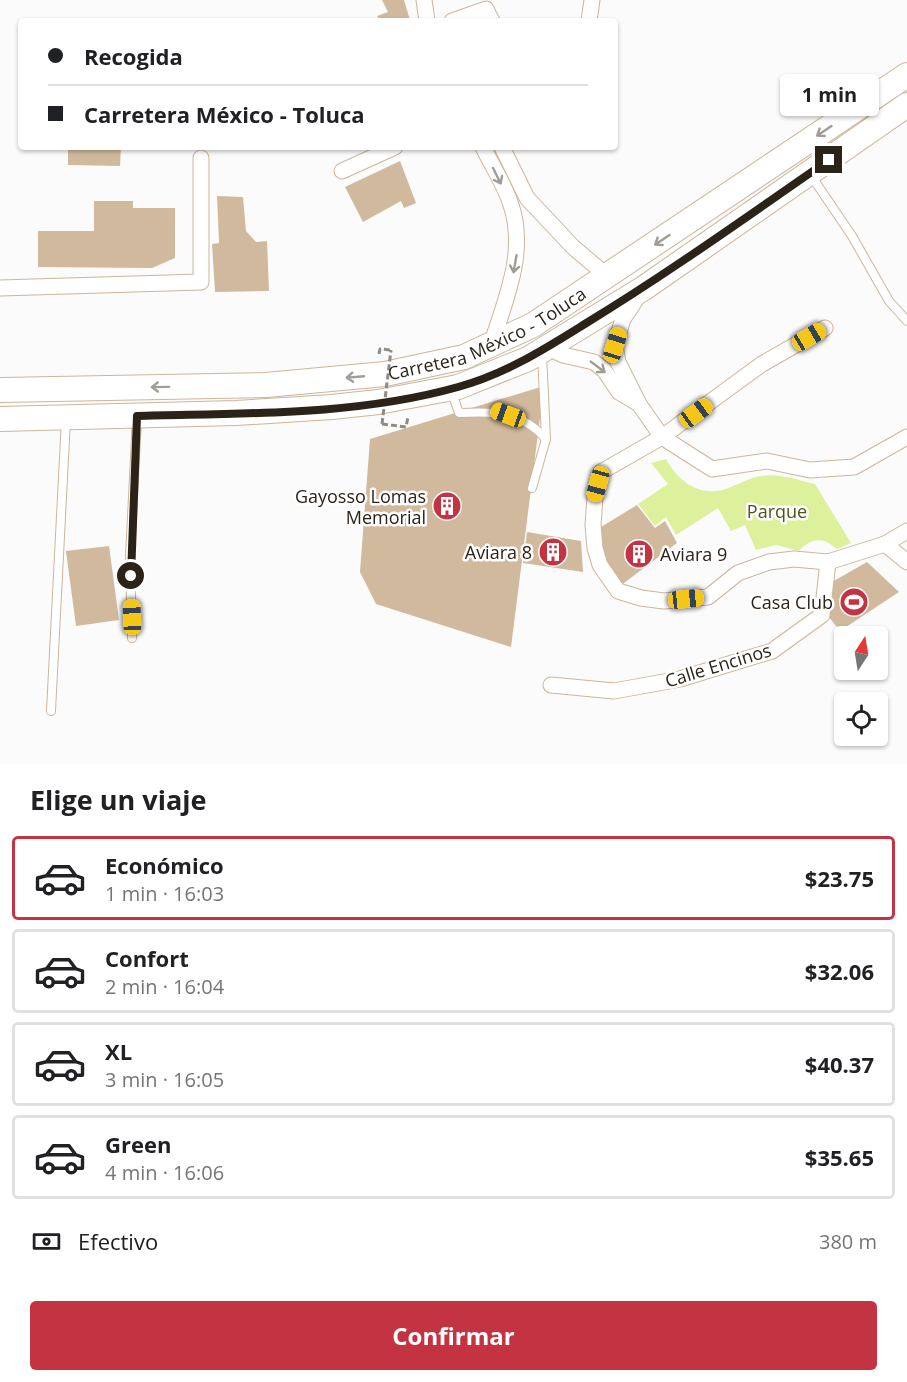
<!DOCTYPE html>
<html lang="es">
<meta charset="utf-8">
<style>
:root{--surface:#fff;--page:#f2f2f2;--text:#202124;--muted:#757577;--line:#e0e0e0;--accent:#c43342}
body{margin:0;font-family:"Open Sans",sans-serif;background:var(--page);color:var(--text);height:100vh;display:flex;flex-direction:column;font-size:22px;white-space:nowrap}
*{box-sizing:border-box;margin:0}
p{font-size:20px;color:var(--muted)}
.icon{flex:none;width:33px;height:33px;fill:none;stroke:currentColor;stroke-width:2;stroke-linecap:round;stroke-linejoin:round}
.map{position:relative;height:764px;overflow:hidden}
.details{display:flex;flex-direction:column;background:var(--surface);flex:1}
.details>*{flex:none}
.top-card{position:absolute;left:18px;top:18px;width:600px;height:132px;border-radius:6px;box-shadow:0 2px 4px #0004;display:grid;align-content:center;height:132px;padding:0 30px;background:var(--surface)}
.needle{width:39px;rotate:12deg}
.tools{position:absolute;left:834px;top:626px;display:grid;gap:12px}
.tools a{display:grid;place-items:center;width:54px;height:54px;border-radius:6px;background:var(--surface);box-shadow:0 2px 4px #0004;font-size:30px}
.end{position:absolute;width:27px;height:27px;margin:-14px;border:8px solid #2c2318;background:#fff;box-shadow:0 0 0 3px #fff}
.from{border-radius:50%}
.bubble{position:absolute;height:42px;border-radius:6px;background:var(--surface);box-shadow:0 2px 4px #0004;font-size:20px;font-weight:700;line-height:42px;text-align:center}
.car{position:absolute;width:18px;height:36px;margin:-18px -9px;border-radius:8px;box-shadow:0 0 4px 2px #0007;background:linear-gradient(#f5c518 24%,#345 0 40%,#f5c518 0 76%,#345 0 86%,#f5c518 0)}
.top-card b{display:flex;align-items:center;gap:21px;height:57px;font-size:22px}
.top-card b+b{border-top:2px solid var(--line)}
.top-card i{width:15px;height:15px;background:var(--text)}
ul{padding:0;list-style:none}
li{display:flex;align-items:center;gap:18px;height:84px;margin:0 12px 9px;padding:0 18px;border:3px solid var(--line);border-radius:6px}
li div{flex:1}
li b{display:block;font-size:22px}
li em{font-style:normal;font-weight:700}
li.active{border-color:var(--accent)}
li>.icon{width:54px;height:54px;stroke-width:1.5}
h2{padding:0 30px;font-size:27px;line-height:72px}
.pay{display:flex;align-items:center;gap:15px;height:66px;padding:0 30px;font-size:22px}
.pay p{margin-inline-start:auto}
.button{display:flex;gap:12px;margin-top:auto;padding:12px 30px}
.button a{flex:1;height:69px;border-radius:6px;background:var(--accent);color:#fff;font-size:24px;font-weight:700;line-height:69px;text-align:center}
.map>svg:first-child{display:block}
</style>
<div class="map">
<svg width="907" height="764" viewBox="0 0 907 764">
<rect width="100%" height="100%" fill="#fbfbfb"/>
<path fill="#ddf19d" d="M666,459C677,479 696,496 722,490C735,487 747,478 761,476C779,473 798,480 815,484L851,543L837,549C823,537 812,537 799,551L776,545L756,550L745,525L731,531L718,508L676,535L666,517L655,526L638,504L668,484L651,463Z"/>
<g fill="#d1b99d">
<polygon points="382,0 404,0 410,20 380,21 377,16 388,12"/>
<polygon points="68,147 121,147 120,166 68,165"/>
<polygon points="400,161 416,203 404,208 401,201 363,222 345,187"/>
<polygon points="217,196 243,197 246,231 256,242 267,241 269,291 215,292 212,244 219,243"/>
<polygon points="94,201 133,201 133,208 175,208 175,258 152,268 38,267 38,231 94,231"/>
<polygon points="544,386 511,647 376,604 360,572 370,439"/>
<polygon points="637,505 655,528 665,521 677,543 616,589 600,565 601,527"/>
<polygon points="527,532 581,541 583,572 523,563"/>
<polygon points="109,546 119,620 76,626 66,551"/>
<polygon points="867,562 899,592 840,631 825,612 825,586"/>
</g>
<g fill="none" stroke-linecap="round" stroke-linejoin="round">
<g stroke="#cdb59a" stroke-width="10">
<g id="lane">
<polyline points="810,174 852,236 889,301 907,321"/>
<path d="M451,390L459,413C494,411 521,411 546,439"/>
<polyline points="532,488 546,439 542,354"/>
<polyline points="132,638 130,556 137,418"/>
<polyline points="51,711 66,419"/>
</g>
</g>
<g stroke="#cdb59a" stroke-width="17">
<g id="street">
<polyline points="424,0 427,21"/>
<polyline points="452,21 486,9 492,21"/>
<polyline points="589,21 592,0"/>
<path d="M483,147C492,166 505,185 511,205C527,252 505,301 491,345"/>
<polyline points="502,147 527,198 573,247 607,276"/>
<polyline points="342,171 395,147"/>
<polyline points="0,288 201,282 201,158"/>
<polyline points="639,295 623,319 615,345 618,362 639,404 662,437 712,469 767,461 810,470 854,467 907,437"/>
<polyline points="825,328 762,364 662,437 601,472 595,497 593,525 595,548 600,565 618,591 641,598 664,601 708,597 738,573 769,562 794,559 828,562 885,544 907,531"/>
<polyline points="546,347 563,355 594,362 604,370 619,392 639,404"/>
<polyline points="885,544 907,562"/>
<polyline points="551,685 614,691 680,679 772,651 822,615 828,562"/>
</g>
</g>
<g stroke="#cdb59a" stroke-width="26">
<g id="primary">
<path id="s1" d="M0,390L266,385L385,374L464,357L533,325L907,75"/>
<polyline points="0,419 236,413 332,407 378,402 458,387 528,359 644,288 907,105"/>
</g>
</g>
<g stroke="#8f8a84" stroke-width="3" stroke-dasharray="6 3" stroke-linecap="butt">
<polyline points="379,354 380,349 391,350"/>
<polyline points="382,424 406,427 408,417"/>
</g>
<use href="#lane" stroke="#fff" stroke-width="8"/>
<use href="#street" stroke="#fff" stroke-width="15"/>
<use href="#primary" stroke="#fff" stroke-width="24"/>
<polyline stroke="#8f8a84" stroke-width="3" stroke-dasharray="6 3" stroke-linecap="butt" points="382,424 391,350"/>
</g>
<defs><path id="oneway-shaft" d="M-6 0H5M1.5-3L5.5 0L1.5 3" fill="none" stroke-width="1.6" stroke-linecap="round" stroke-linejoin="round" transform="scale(1.5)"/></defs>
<g stroke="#a09c97">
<use href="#oneway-shaft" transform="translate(824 131) rotate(146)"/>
<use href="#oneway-shaft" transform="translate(497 176) rotate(64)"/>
<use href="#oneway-shaft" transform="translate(662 240) rotate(146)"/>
<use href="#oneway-shaft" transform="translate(515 264) rotate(100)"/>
<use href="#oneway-shaft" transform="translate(598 367) rotate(37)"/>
<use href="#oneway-shaft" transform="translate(355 377) rotate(175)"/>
<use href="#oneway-shaft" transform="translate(160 387) rotate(179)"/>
</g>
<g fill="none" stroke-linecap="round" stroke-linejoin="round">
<path stroke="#2c2318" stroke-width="8" d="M131,576L137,416C243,413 355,416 458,387C506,374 546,348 588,322C670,272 749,215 829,160"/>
</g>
<defs>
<g id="building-disc" transform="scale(1.5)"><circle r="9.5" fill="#c43342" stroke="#fff"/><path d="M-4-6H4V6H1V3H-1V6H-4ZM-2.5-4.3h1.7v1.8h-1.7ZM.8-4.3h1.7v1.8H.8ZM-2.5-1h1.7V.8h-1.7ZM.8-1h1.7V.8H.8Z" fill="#fff"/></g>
<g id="stadium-disc" transform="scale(1.5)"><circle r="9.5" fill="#c43342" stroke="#fff"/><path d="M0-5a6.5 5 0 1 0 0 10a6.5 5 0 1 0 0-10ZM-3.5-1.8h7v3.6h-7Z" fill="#fff"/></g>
</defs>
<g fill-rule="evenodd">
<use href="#building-disc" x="447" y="506"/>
<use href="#building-disc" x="553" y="552"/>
<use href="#building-disc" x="639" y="554"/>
<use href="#stadium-disc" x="854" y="602"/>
</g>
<g text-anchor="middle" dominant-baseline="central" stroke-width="5" stroke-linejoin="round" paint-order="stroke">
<g font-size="18" fill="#2c2318" stroke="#fff">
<text stroke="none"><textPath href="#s1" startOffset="496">Carretera México - Toluca</textPath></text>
<text transform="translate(718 665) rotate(-17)">Calle Encinos</text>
</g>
<g font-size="18" fill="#2c2318" stroke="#fff" text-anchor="end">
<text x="426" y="496">Gayosso Lomas<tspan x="426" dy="21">Memorial</tspan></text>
<text x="532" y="552">Aviara 8</text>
<text x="660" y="554" text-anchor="start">Aviara 9</text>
<text x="833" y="602">Casa Club</text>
</g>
<g font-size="18" fill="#4a5617" stroke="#fff">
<text x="777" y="511">Parque</text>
</g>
</g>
</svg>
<div class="tools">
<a><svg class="needle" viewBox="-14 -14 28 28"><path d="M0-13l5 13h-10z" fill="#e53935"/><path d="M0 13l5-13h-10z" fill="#757577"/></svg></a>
<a><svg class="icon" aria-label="locate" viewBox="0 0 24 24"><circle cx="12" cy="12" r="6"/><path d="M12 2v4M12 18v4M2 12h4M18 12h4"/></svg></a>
</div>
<i class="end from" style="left:131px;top:576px"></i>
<i class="end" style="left:829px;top:160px"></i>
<div class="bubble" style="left:780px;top:74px;width:99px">1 min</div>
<i class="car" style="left:809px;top:337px;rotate:60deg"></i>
<i class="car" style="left:615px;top:345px;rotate:17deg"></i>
<i class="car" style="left:696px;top:413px;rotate:54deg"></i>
<i class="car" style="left:508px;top:415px;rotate:290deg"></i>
<i class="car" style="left:598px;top:484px;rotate:195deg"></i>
<i class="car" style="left:686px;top:599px;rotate:84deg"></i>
<i class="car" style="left:132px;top:617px;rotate:358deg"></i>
<div class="top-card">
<b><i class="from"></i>Recogida</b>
<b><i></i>Carretera México - Toluca</b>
</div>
</div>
<section class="details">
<h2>Elige un viaje</h2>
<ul>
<li class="active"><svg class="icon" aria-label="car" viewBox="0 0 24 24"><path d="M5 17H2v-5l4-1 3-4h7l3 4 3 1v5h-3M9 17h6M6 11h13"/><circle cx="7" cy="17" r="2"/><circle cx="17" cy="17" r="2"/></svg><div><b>Económico</b><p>1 min · 16:03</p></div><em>$23.75</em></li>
<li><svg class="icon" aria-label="car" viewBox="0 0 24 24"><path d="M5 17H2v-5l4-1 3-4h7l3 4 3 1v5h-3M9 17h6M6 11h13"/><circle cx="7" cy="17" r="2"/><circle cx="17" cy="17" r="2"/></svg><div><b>Confort</b><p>2 min · 16:04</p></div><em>$32.06</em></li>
<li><svg class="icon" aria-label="car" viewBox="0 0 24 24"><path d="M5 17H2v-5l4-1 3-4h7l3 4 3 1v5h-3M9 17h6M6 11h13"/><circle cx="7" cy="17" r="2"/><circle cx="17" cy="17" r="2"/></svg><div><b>XL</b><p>3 min · 16:05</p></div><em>$40.37</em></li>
<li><svg class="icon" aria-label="car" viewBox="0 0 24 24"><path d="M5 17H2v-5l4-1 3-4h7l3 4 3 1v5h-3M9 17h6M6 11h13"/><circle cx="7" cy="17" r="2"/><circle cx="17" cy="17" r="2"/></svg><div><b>Green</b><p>4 min · 16:06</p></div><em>$35.65</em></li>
</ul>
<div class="pay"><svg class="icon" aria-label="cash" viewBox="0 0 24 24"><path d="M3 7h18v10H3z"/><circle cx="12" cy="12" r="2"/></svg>Efectivo<p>380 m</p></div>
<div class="button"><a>Confirmar</a></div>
</section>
